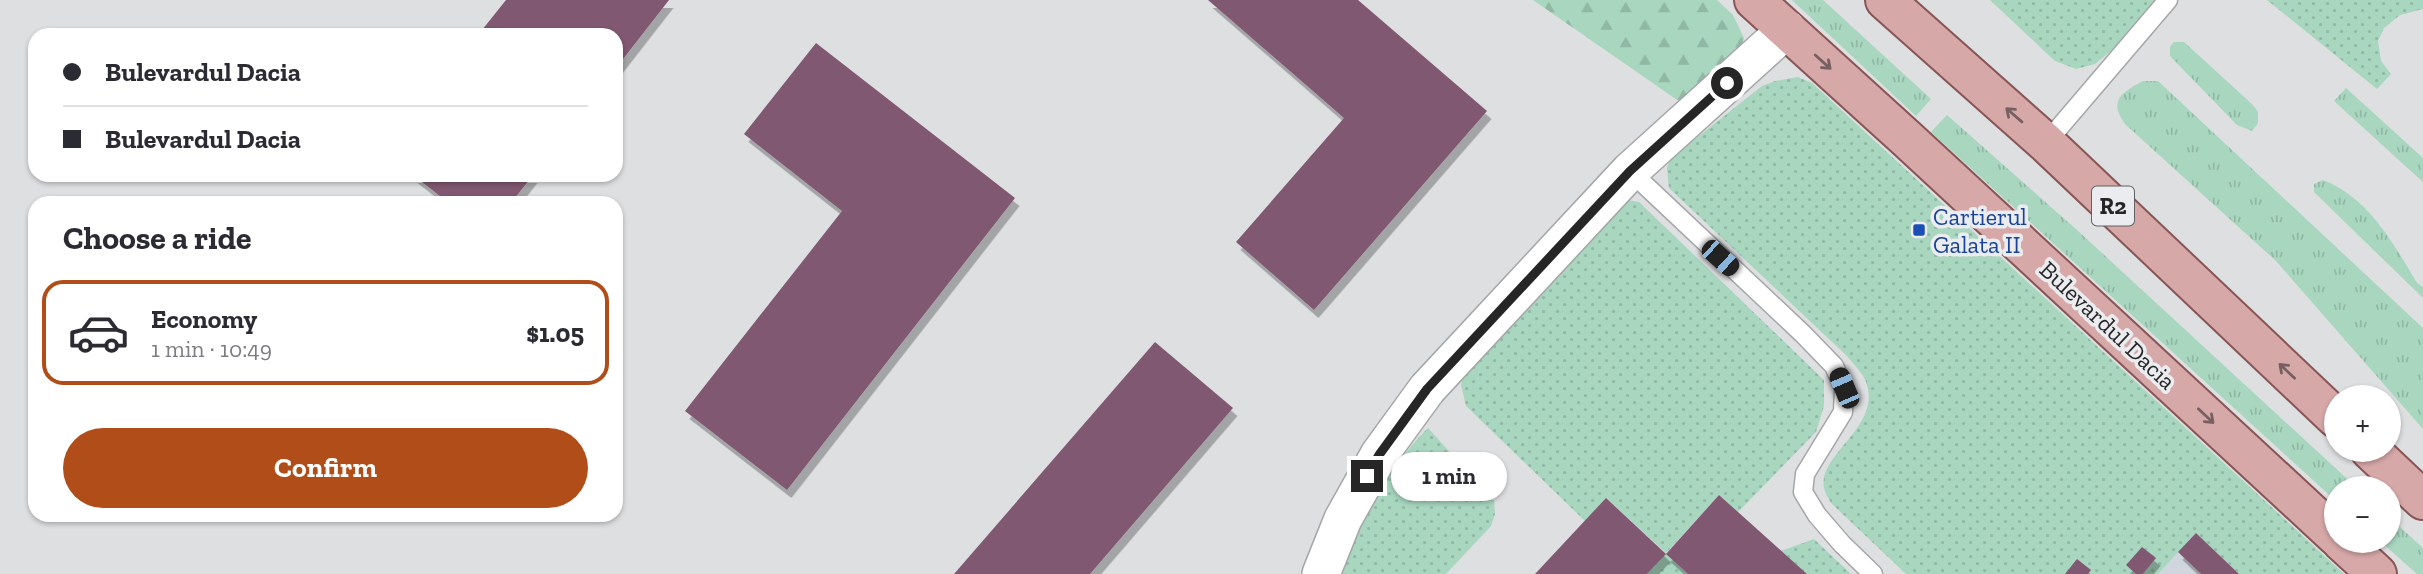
<!DOCTYPE html>
<meta charset="utf-8">
<style>
:root{--surface:#fff;--page:#f7f7f7;--text:#2b2b33;--muted:#7c7c81;--line:#e1e1e2;--accent:#b14d19}
body{margin:0;font-family:"Zilla Slab",serif;background:var(--page);color:var(--text);height:100vh;display:flex;flex-direction:column;font-size:26px;white-space:nowrap}
*{box-sizing:border-box;margin:0}
p{font-size:23px;color:var(--muted)}
.icon{flex:none;width:38px;height:38px;fill:none;stroke:currentColor;stroke-width:2;stroke-linecap:round;stroke-linejoin:round}
.map{position:relative;flex:1;overflow:hidden}
.details{position:absolute;left:28px;top:196px;width:595px;height:326px;display:flex;flex-direction:column;background:var(--surface);border-radius:21px;box-shadow:0 2px 5px #0004}
.details>*{flex:none}
.hud{position:absolute;left:28px;top:28px;width:595px;height:154px;border-radius:21px;box-shadow:0 2px 5px #0004;display:grid;align-content:center;height:154px;padding:0 35px;background:var(--surface)}
.fabs{position:absolute;left:2324px;top:385px;display:grid;gap:14px}
.fabs a{display:grid;place-items:center;width:77px;height:77px;border-radius:50%;background:var(--surface);box-shadow:0 2px 5px #0004;font-size:35px}
.end{position:absolute;width:32px;height:32px;margin:-16px;border:9px solid #262627;background:#fff;box-shadow:0 0 0 4px #fff}
.from{border-radius:50%}
.bubble{position:absolute;height:49px;border-radius:24px;background:var(--surface);box-shadow:0 2px 5px #0004;font-size:23px;font-weight:700;line-height:49px;text-align:center}
.car{position:absolute;width:21px;height:42px;margin:-21px -10px;border-radius:9px;box-shadow:0 0 5px 2px #0007;background:linear-gradient(#222 24%,#8ab4d8 0 40%,#222 0 76%,#8ab4d8 0 86%,#222 0)}
.hud b{display:flex;align-items:center;gap:24px;height:66px;font-size:26px}
.hud b+b{border-top:2px solid var(--line)}
.hud i{width:18px;height:18px;background:var(--text)}
ul{padding:0;list-style:none}
li{display:flex;align-items:center;gap:21px;height:105px;margin:0 14px 10px;padding:0 21px;border:4px solid transparent;border-radius:21px}
li div{flex:1}
li b{display:block;font-size:26px}
li em{font-style:normal;font-weight:700}
li.active{border-color:var(--accent)}
li>.icon{width:63px;height:63px;stroke-width:1.5}
h2{padding:0 35px;font-size:32px;line-height:84px}
.button{display:flex;gap:14px;margin-top:auto;padding:14px 35px}
.button a{flex:1;height:80px;border-radius:42px;background:var(--accent);color:#fff;font-size:28px;font-weight:700;line-height:80px;text-align:center}
.map>svg:first-child{display:block}
</style>
<div class="map">
<svg width="2423" height="574" viewBox="0 0 2423 574">
<defs>
<pattern id="grass-tufts" width="24" height="20" patternUnits="userSpaceOnUse" patternTransform="scale(1.75)"><rect width="24" height="20" fill="#a8d6bf"/><path d="M3 7l-1-3M5 7V3M7 7l1-3M15 17l-1-3M17 17v-4M19 17l1-3" fill="none" stroke="#90b8a4"/></pattern>
<pattern id="forest-firs" width="22" height="20" patternUnits="userSpaceOnUse" patternTransform="scale(1.75)"><rect width="22" height="20" fill="#a8d6bf"/><path d="M5 1l3.5 6h-7zM16 11l3.5 6h-7z" fill="#90b8a4"/></pattern>
<pattern id="park-dots" width="8" height="8" patternUnits="userSpaceOnUse" patternTransform="scale(1.75)"><rect width="8" height="8" fill="#a8d6bf"/><path d="M2 2h.1M6 6h.1" fill="none" stroke="#90b8a4" stroke-width="1.8" stroke-linecap="round"/></pattern>
<filter id="shadow"><feDropShadow dx="4.5" dy="8" stdDeviation="0" flood-color="#0004"/></filter>
</defs>
<rect width="100%" height="100%" fill="#dedfe1"/>
<polygon fill="#d1d5de" points="2196,533 2239,574 2158,574"/>
<g fill="url(#grass-tufts)">
<polygon points="1792,0 1823,0 1931,99 1916,116"/>
<polygon points="2174,42 2184,42 2253,105 2258,112 2258,123 2252,131 2237,125 2170,56 2170,47"/>
<path d="M2143,81H2158L2423,328V429L2276,261L2126,125C2108,102 2120,93 2143,81Z"/>
<polygon points="2346,88 2423,158 2423,182 2334,101"/>
<polygon points="1947,115 2077,230 2357,488 2336,488 2336,501 1931,132"/>
<path d="M2323,180C2369,198 2393,243 2417,283L2423,287V298L2314,192V184Z"/>
<polygon points="2389,517 2423,548 2423,574 2417,574 2380,541 2389,541"/>
</g>
<polygon fill="url(#forest-firs)" points="1533,0 1717,0 1733,15 1744,38 1738,56 1683,104"/>
<g fill="url(#park-dots)">
<polygon points="1990,0 2156,0 2118,45 2095,64 2076,69 2055,61"/>
<polygon points="2267,0 2423,0 2423,9 2400,15 2384,28 2378,41 2381,61 2391,74 2377,89"/>
<path d="M1798,77L1812,83L2344,574H2239L2196,533L2158,574H1906L1831,503C1829,499 1825,493 1824,488C1817,454 1883,427 1866,382C1863,373 1853,364 1847,356L1669,188L1667,168L1670,159L1762,86L1775,81Z"/>
<polygon points="1626,200 1639,202 1824,380 1824,406 1816,432 1738,512 1719,495 1666,553 1688,574 1647,574 1666,553 1606,498 1585,521 1466,406 1461,385 1464,372"/>
<path d="M1428,428L1494,501L1495,514L1491,526L1446,574H1336C1361,523 1387,468 1428,428Z"/>
<polygon points="1814,539 1851,574 1807,574 1781,551"/>
</g>
<g fill="#815871" filter="url(#shadow)">
<polygon points="506,0 669,0 616,68 616,35 478,35"/>
<polygon points="1208,0 1358,0 1487,111 1314,310 1236,242 1344,118"/>
<polygon points="816,43 1015,198 787,490 685,411 842,211 744,134"/>
<polygon points="413,175 533,175 511,203 449,203"/>
<polygon points="1155,342 1233,408 1090,574 954,574"/>
<polygon points="1719,495 1738,512 1807,574 1688,574 1666,554"/>
<polygon points="1606,498 1666,554 1647,574 1535,574"/>
<polygon points="2196,533 2239,574 2201,574 2178,552"/>
<polygon points="2142,547 2156,558 2143,574 2136,574 2126,565"/>
<polygon points="2077,559 2091,570 2088,574 2065,574"/>
</g>
<g fill="none" stroke-linecap="round" stroke-linejoin="round">
<g stroke="#a5a6a9" stroke-width="21">
<g id="service">
<polyline points="2046,143 2168,0"/>
<polyline points="1630,171 1803,334 1834,366 1844,388 1843,412 1805,474 1803,492 1817,515 1842,544 1873,574"/>
</g>
</g>
<g stroke="#a5a6a9" stroke-width="40">
<polyline id="minor" points="1321,574 1343,519 1379,455 1427,389 1630,171 1787,29"/>
</g>
<g stroke="#855" stroke-width="42">
<g id="primary">
<polyline points="1754,0 1906,138 2336,536"/>
<polyline points="1885,0 2046,143 2336,418"/>
<polyline points="2370,450 2423,500"/>
<polyline points="2341,541 2377,574"/>
</g>
</g>
<use href="#service" stroke="#fff" stroke-width="18"/>
<use href="#minor" stroke="#fff" stroke-width="37"/>
<use href="#primary" stroke="#d7a8a8" stroke-width="38"/>
</g>
<defs><path id="oneway-shaft" d="M-6 0H5M1.5-3L5.5 0L1.5 3" fill="none" stroke-width="1.6" stroke-linecap="round" stroke-linejoin="round" transform="scale(1.75)"/></defs>
<g stroke="#766061">
<use href="#oneway-shaft" transform="translate(1823 62) rotate(42)"/>
<use href="#oneway-shaft" transform="translate(2014 115) rotate(-139)"/>
<use href="#oneway-shaft" transform="translate(2287 371) rotate(-137)"/>
<use href="#oneway-shaft" transform="translate(2206 416) rotate(43)"/>
</g>
<g fill="none" stroke-linecap="round" stroke-linejoin="round">
<polyline stroke="#262627" stroke-width="9" points="1367,476 1379,455 1427,389 1630,171 1727,83"/>
</g>
<rect fill="#1a4fb4" stroke="#ebecef" stroke-width="2.5" x="1912" y="223" width="14" height="14" rx="3.5"/>
<g text-anchor="middle" dominant-baseline="central" stroke-width="7" stroke-linejoin="round" paint-order="stroke">
<rect fill="#ebecef" stroke="#616163" stroke-width="2" x="2092" y="186.5" width="42" height="39" rx="5"/>
<g font-size="23" font-weight="bold" fill="#262627">
<text x="2113" y="206">R2</text>
</g>
<g font-size="24" fill="#164399" stroke="#ebecef" text-anchor="start">
<text x="1933" y="216">Cartierul<tspan x="1933" dy="28">Galata II</tspan></text>
</g>
<g font-size="24" fill="#262627" stroke="#ebecef">
<text transform="translate(2108 325) rotate(43)">Bulevardul Dacia</text>
</g>
</g>
</svg>
<div class="fabs">
<a>+</a>
<a>−</a>
</div>
<i class="end from" style="left:1727px;top:83px"></i>
<i class="end" style="left:1367px;top:476px"></i>
<div class="bubble" style="left:1391px;top:452px;width:116px">1 min</div>
<i class="car" style="left:1720px;top:258px;rotate:132deg"></i>
<i class="car" style="left:1844px;top:388px;rotate:337deg"></i>
<div class="hud">
<b><i class="from"></i>Bulevardul Dacia</b>
<b><i></i>Bulevardul Dacia</b>
</div>
<section class="details">
<h2>Choose a ride</h2>
<ul>
<li class="active"><svg class="icon" aria-label="car" viewBox="0 0 24 24"><path d="M5 17H2v-5l4-1 3-4h7l3 4 3 1v5h-3M9 17h6M6 11h13"/><circle cx="7" cy="17" r="2"/><circle cx="17" cy="17" r="2"/></svg><div><b>Economy</b><p>1 min · 10:49</p></div><em>$1.05</em></li>
</ul>
<div class="button"><a>Confirm</a></div>
</section>
</div>
